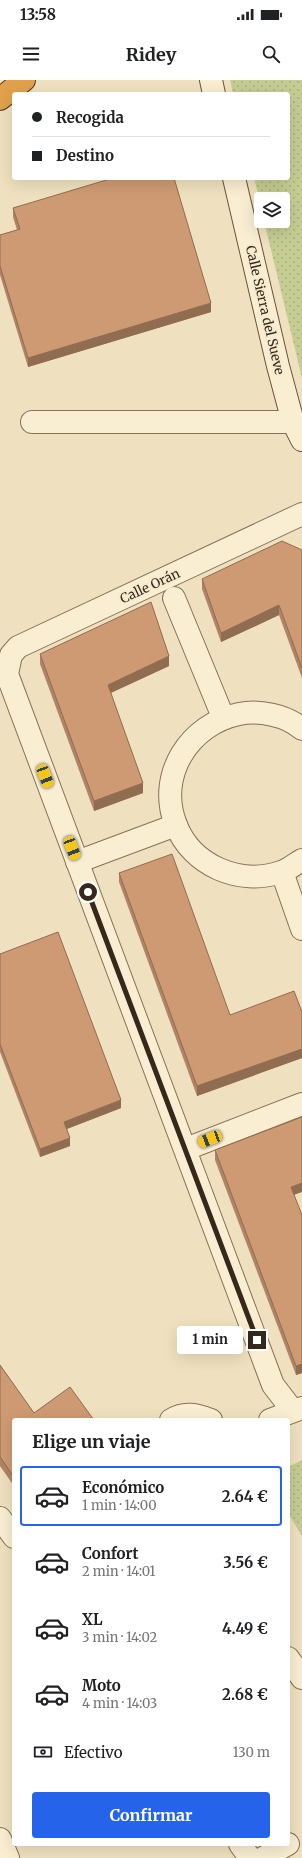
<!DOCTYPE html>
<html lang="es">
<meta charset="utf-8">
<style>
:root{--surface:#fff;--page:#f2f2f2;--text:#202124;--muted:#757577;--line:#e0e0e0;--accent:#2563eb}
body{margin:0;font-family:Merriweather,serif;background:var(--page);color:var(--text);height:100vh;display:flex;flex-direction:column;font-size:15px;white-space:nowrap}
*{box-sizing:border-box;margin:0}
p{font-size:13px;color:var(--muted)}
.icon{flex:none;width:22px;height:22px;fill:none;stroke:currentColor;stroke-width:2;stroke-linecap:round;stroke-linejoin:round}
.map{position:relative;flex:1;overflow:hidden}
.details{position:absolute;left:12px;top:1338px;width:278px;height:428px;display:flex;flex-direction:column;background:var(--surface);border-radius:4px;box-shadow:0 4px 16px #0002}
.details>*{flex:none}
.top-card{position:absolute;left:12px;top:12px;width:278px;height:88px;border-radius:4px;box-shadow:0 4px 16px #0002;display:grid;align-content:center;height:88px;padding:0 20px;background:var(--surface)}
.fabs{position:absolute;left:254px;top:112px;display:grid;gap:8px}
.fabs a{display:grid;place-items:center;width:36px;height:36px;border-radius:4px;background:var(--surface);box-shadow:0 4px 16px #0002;font-size:20px}
.end{position:absolute;width:18px;height:18px;margin:-9px;border:5px solid #36291c;background:#fff;box-shadow:0 0 0 2px #fff}
.from{border-radius:50%}
.bubble{position:absolute;height:28px;border-radius:4px;background:var(--surface);box-shadow:0 4px 16px #0002;font-size:13px;font-weight:700;line-height:28px;text-align:center}
.car{position:absolute;width:12px;height:24px;margin:-12px -6px;border-radius:5px;box-shadow:0 0 3px 1px #0007;background:linear-gradient(#f5c518 24%,#345 0 40%,#f5c518 0 76%,#345 0 86%,#f5c518 0)}
.top-card b{display:flex;align-items:center;gap:14px;height:38px;font-size:15px}
.top-card b+b{border-top:1px solid var(--line)}
.top-card i{width:10px;height:10px;background:var(--text)}
ul{padding:0;list-style:none}
li{display:flex;align-items:center;gap:12px;height:60px;margin:0 8px 6px;padding:0 12px;border:2px solid transparent;border-radius:4px}
li div{flex:1}
li b{display:block;font-size:15px}
li em{font-style:normal;font-weight:700}
li.selected{border-color:var(--accent)}
li>.icon{width:36px;height:36px;stroke-width:1.5}
h2{padding:0 20px;font-size:18px;line-height:48px}
.pay{display:flex;align-items:center;gap:10px;height:44px;padding:0 20px;font-size:15px}
.pay p{margin-inline-start:auto}
.primary-button{display:flex;gap:8px;margin-top:auto;padding:8px 20px}
.primary-button a{flex:1;height:46px;border-radius:4px;background:var(--accent);color:#fff;font-size:16px;font-weight:700;line-height:46px;text-align:center}
.status{display:flex;justify-content:space-between;align-items:center;height:28px;padding:0 20px;background:var(--surface);direction:ltr}
.status svg{height:11px;fill:currentColor}
header{display:flex;justify-content:space-between;align-items:center;height:52px;padding:0 20px;background:var(--surface);font-size:18px;font-weight:700}
.map>svg:first-child{display:block}
</style>
<div class="status"><b>13:58</b><svg viewBox="0 0 49 12"><path d="M0 12V9h3v3zM5 12V6h3v6zM10 12V3h3v9zM15 12V0h3v12zM26 1h20v11H26zM47 4h2v5h-2z"/></svg></div>
<header><svg class="icon" aria-label="menu" viewBox="0 0 24 24"><path d="M4 6h16M4 12h16M4 18h16"/></svg>Ridey<svg class="icon" aria-label="search" viewBox="0 0 24 24"><circle cx="10" cy="10" r="6"/><path d="M15 15l6 6"/></svg></header>
<div class="map">
<svg width="302" height="1778" viewBox="0 0 302 1778">
<defs>
<pattern id="grass-dots" width="8" height="8" patternUnits="userSpaceOnUse"><rect width="8" height="8" fill="#c5cd93"/><path d="M2 2h.1M6 6h.1" fill="none" stroke="#aab07e" stroke-width="1.8" stroke-linecap="round"/></pattern>
</defs>
<rect width="100%" height="100%" fill="#efe1bf"/>
<g fill="url(#grass-dots)">
<polygon points="230,0 302,0 302,298 264,141 283,141 283,119 261,119 261,127 254,98 288,98 288,14 233,14"/>
<polygon points="302,1380 302,1456 288,1433 288,1387"/>
</g>
<g fill="none" stroke-linecap="round" stroke-linejoin="round">
<g stroke="#877157" stroke-width="24">
<g id="street">
<polyline points="32,342 293,342"/>
<polyline points="174,518 223,637"/>
<path d="M302,649C286,635 259,630 239,634C190,644 156,695 176,745C192,786 240,806 281,792C288,790 295,784 302,780"/>
<polyline points="77,782 176,745"/>
<polyline points="282,792 302,849"/>
<polyline points="186,1069 302,1024"/>
<polyline points="293,1331 273,1305 7,594 11,575 18,567 302,434"/>
<path d="M171,1340C185,1331 197,1335 211,1340"/>
<polyline points="270,1340 302,1328"/>
<polyline points="0,1438 14,1457"/>
<polyline points="288,1578 302,1598"/>
<polyline points="0,1759 8,1778"/>
<polyline points="240,1764 250,1778"/>
<polyline points="263,1778 288,1764"/>
</g>
</g>
<g stroke="#69523a" stroke-width="24">
<g id="secondary">
<polyline points="211,0 214,14"/>
<polyline points="234,98 278,286 293,342 302,360"/>
</g>
</g>
<g stroke="#553f2b" stroke-width="24">
<polyline id="highway" points="0,19 24,0"/>
</g>
<use href="#street" stroke="#f9eed2" stroke-width="22"/>
<use href="#secondary" stroke="#f9eed2" stroke-width="22"/>
<use href="#highway" stroke="#e1a14c" stroke-width="22"/>
</g>
<g fill="#b18463">
<polygon points="13,128 211,232 28,287 0,195 0,155 17,150 13,137"/>
<polygon points="302,470 302,598 279,535 221,562 202,509 202,499"/>
<polygon points="40,574 169,586 111,613 143,713 94,731 40,584"/>
<polygon points="119,793 230,935 302,932 302,978 197,1016 119,802"/>
<polygon points="0,874 121,1028 67,1049 70,1066 40,1077 0,972"/>
<polygon points="215,1070 302,1135 302,1293 296,1295 215,1080"/>
<polygon points="0,1285 34,1333 94,1340 14,1340 14,1406 0,1386"/>
</g>
<g fill="#906c50">
<polygon points="211,223 211,232 28,287 28,278"/>
<polygon points="279,525 279,535 221,562 221,553"/>
<polygon points="169,576 169,586 108,614 108,605"/>
<polygon points="143,703 143,713 94,731 94,721"/>
<polygon points="302,969 302,978 197,1016 197,1006"/>
<polygon points="121,1020 121,1028 64,1050 64,1042"/>
<polygon points="70,1058 70,1066 40,1077 40,1069"/>
<polygon points="302,1103 302,1112 291,1116 291,1107"/>
<polygon points="302,1284 302,1293 296,1295 296,1286"/>
</g>
<g fill="#ce9a73" stroke="#906c50">
<polygon points="113,98 174,98 211,223 28,278 0,186 0,155 20,149 13,128"/>
<polygon points="282,461 302,470 302,588 279,525 221,553 202,499"/>
<polygon points="151,522 169,576 108,605 143,703 94,721 40,574"/>
<polygon points="172,774 230,935 294,911 302,932 302,969 197,1006 119,793"/>
<polygon points="58,852 121,1020 64,1042 70,1058 40,1069 0,964 0,874"/>
<polygon points="302,1037 302,1103 291,1107 302,1135 302,1284 296,1286 215,1070"/>
<polygon points="0,1285 34,1333 70,1307 94,1340 14,1340 14,1397 0,1377"/>
</g>
<g fill="none" stroke-linecap="round" stroke-linejoin="round">
<polyline stroke="#36291c" stroke-width="5" points="88,812 257,1260"/>
</g>
<g text-anchor="middle" dominant-baseline="central" stroke-width="4" stroke-linejoin="round" paint-order="stroke">
<g font-size="13" fill="#36291c" stroke="#f6ebce">
<text transform="translate(265 230) rotate(77)">Calle Sierra del Sueve</text>
<text transform="translate(150 506) rotate(-25)">Calle Orán</text>
</g>
</g>
</svg>
<div class="fabs">
<a><svg class="icon" aria-label="layers" viewBox="0 0 24 24"><path d="M12 4l9 5-9 5-9-5zM3 14l9 5 9-5"/></svg></a>
</div>
<i class="end from" style="left:88px;top:812px"></i>
<i class="end" style="left:257px;top:1260px"></i>
<div class="bubble" style="left:177px;top:1246px;width:66px">1 min</div>
<i class="car" style="left:45px;top:696px;rotate:159deg"></i>
<i class="car" style="left:72px;top:768px;rotate:159deg"></i>
<i class="car" style="left:210px;top:1059px;rotate:249deg"></i>
<div class="top-card">
<b><i class="from"></i>Recogida</b>
<b><i></i>Destino</b>
</div>
<section class="details">
<h2>Elige un viaje</h2>
<ul>
<li class="selected"><svg class="icon" aria-label="car" viewBox="0 0 24 24"><path d="M5 17H2v-5l4-1 3-4h7l3 4 3 1v5h-3M9 17h6M6 11h13"/><circle cx="7" cy="17" r="2"/><circle cx="17" cy="17" r="2"/></svg><div><b>Económico</b><p>1 min · 14:00</p></div><em>2.64 €</em></li>
<li><svg class="icon" aria-label="car" viewBox="0 0 24 24"><path d="M5 17H2v-5l4-1 3-4h7l3 4 3 1v5h-3M9 17h6M6 11h13"/><circle cx="7" cy="17" r="2"/><circle cx="17" cy="17" r="2"/></svg><div><b>Confort</b><p>2 min · 14:01</p></div><em>3.56 €</em></li>
<li><svg class="icon" aria-label="car" viewBox="0 0 24 24"><path d="M5 17H2v-5l4-1 3-4h7l3 4 3 1v5h-3M9 17h6M6 11h13"/><circle cx="7" cy="17" r="2"/><circle cx="17" cy="17" r="2"/></svg><div><b>XL</b><p>3 min · 14:02</p></div><em>4.49 €</em></li>
<li><svg class="icon" aria-label="car" viewBox="0 0 24 24"><path d="M5 17H2v-5l4-1 3-4h7l3 4 3 1v5h-3M9 17h6M6 11h13"/><circle cx="7" cy="17" r="2"/><circle cx="17" cy="17" r="2"/></svg><div><b>Moto</b><p>4 min · 14:03</p></div><em>2.68 €</em></li>
</ul>
<div class="pay"><svg class="icon" aria-label="cash" viewBox="0 0 24 24"><path d="M3 7h18v10H3z"/><circle cx="12" cy="12" r="2"/></svg>Efectivo<p>130 m</p></div>
<div class="primary-button"><a>Confirmar</a></div>
</section>
</div>
